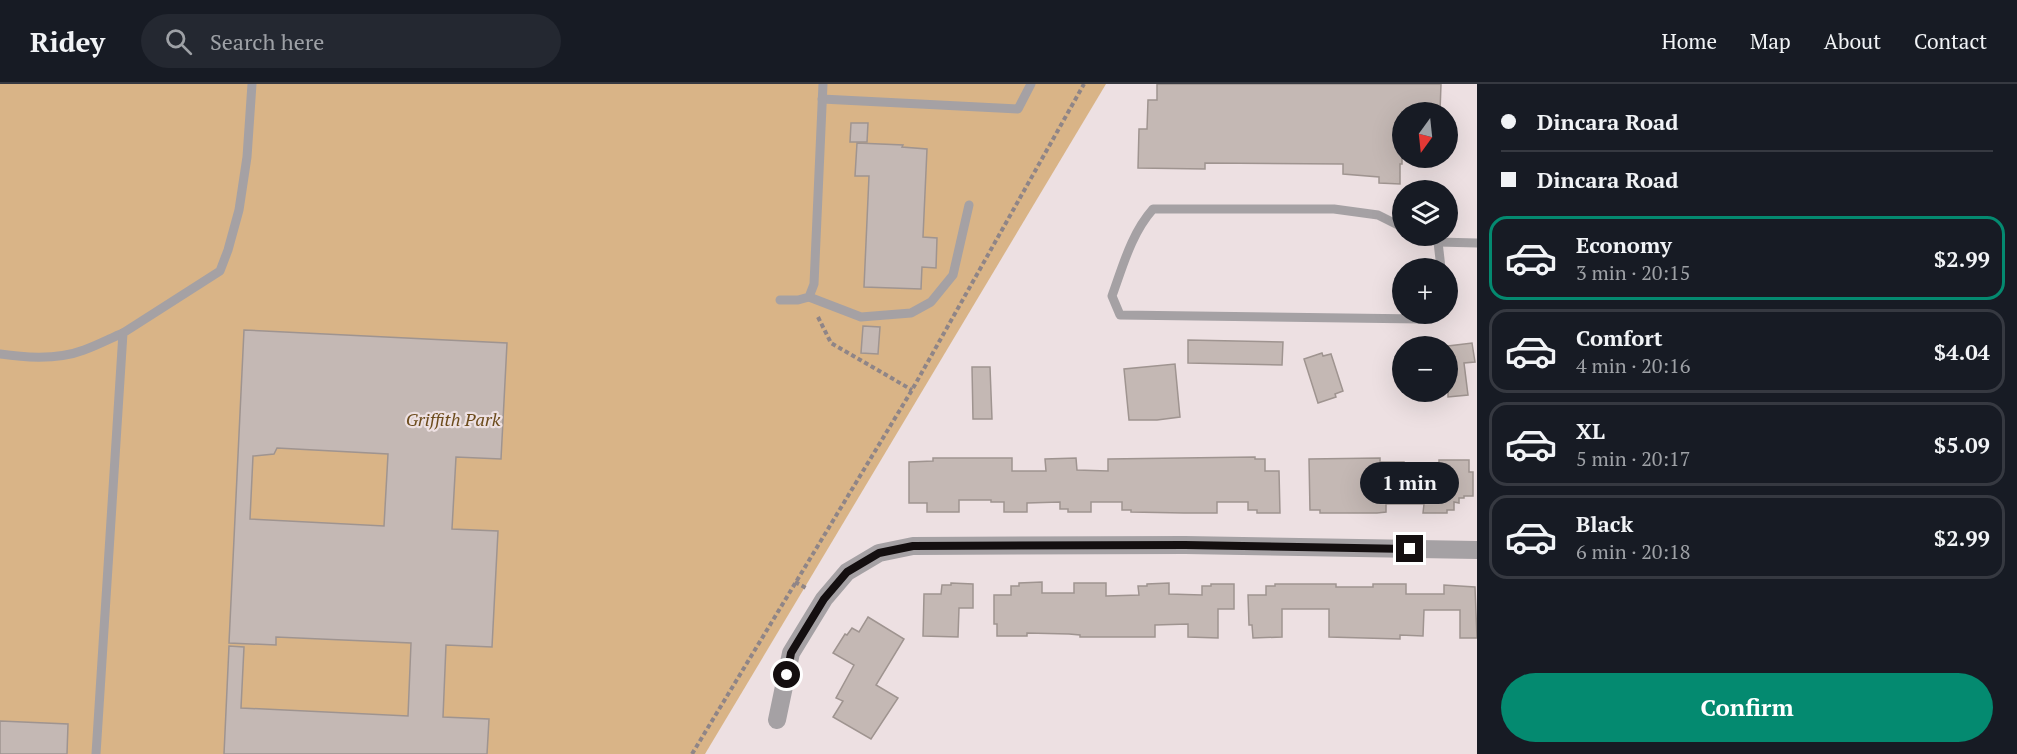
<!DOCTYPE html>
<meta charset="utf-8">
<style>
:root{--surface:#171b24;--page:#242831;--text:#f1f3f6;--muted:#9ea1a6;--line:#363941;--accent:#048a70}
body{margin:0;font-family:"PT Serif",serif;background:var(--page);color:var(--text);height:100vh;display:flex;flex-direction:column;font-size:22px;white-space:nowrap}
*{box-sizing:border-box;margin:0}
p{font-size:20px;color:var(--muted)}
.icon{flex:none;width:33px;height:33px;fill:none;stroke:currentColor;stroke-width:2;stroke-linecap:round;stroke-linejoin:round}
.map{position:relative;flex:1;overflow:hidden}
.side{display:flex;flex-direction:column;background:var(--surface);width:540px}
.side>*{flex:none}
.guide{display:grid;align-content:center;height:132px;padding:0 24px;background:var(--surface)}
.needle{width:39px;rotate:195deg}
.fabs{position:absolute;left:1392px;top:18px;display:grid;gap:12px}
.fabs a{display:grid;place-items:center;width:66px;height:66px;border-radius:50%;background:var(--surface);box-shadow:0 6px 24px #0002;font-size:30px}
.end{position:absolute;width:27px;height:27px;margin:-14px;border:8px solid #140f10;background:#fff;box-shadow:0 0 0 3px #fff}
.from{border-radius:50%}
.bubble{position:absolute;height:42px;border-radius:21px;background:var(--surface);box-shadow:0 6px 24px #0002;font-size:20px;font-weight:700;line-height:42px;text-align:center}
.guide b{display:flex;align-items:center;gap:21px;height:57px;font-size:22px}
.guide b+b{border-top:2px solid var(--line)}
.guide i{width:15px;height:15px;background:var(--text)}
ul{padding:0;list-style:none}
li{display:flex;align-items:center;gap:18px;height:84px;margin:0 12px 9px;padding:0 12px;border:3px solid var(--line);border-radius:18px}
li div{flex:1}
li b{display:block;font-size:22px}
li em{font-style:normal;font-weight:700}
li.current{border-color:var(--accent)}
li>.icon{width:54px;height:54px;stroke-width:1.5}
.action{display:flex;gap:12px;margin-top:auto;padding:12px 24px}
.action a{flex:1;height:69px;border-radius:36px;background:var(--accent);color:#fff;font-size:24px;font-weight:700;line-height:69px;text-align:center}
header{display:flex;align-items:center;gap:36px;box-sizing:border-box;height:84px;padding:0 30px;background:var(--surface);border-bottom:2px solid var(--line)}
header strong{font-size:28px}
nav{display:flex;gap:33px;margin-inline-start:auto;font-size:21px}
.search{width:420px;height:54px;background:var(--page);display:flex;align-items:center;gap:15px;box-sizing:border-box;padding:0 21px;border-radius:33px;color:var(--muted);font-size:22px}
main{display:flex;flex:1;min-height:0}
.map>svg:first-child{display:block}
</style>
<header>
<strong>Ridey</strong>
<div class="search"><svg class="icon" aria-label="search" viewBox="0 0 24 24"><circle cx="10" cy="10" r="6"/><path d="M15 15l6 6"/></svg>Search here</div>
<nav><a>Home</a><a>Map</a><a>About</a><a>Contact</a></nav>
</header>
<main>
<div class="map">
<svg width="1477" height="670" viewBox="0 0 1477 670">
<rect width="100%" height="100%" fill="#ede0e2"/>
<polygon fill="#d9b487" points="0,0 1106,0 705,670 0,670"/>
<g fill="#c4b8b4" stroke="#9f9490" stroke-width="1.5" fill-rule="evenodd">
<polygon points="1157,0 1441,0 1440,28 1402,28 1402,80 1400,80 1400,100 1379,99 1379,93 1343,90 1343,80 1205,79 1205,85 1138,84 1139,45 1147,45 1148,16 1157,16"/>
<polygon points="851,39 868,39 867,58 850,58"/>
<polygon points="857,59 903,61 902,63 927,65 923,153 937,154 936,184 922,183 921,205 864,203 869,92 855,92"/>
<polygon points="863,242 880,243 878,270 861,269"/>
<path d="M244,246L507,259L501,375L456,373L452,445L498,447L492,563L446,561L443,633L489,635L487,670H224L229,562L244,563L241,624L408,632L411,559L276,553V561L229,559ZM277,364L388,370L384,442L250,435L253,372L274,370Z"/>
<polygon points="1188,256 1283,258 1282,281 1188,279"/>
<polygon points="1472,259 1475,278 1464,279 1468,311 1448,313 1448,262"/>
<polygon points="1322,269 1323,272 1331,270 1343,307 1335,310 1336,313 1318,319 1304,275"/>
<polygon points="1175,280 1180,333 1157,336 1129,336 1124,285"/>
<polygon points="972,283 990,283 992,335 973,335"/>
<polygon points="1255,373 1255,375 1265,375 1265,387 1279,387 1280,429 1257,429 1257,426 1248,426 1248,418 1217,418 1217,429 1184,429 1131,428 1131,426 1122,426 1122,418 1091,418 1091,428 1068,428 1068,425 1060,425 1060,418 1027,419 1027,428 1004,428 1004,418 991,418 991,416 959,416 959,428 927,428 927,419 909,419 909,378 933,377 933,374 1012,374 1012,387 1046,387 1045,375 1076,374 1077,386 1108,387 1108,375"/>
<polygon points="1380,374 1380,378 1404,378 1404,403 1439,404 1439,376 1469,376 1469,388 1473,388 1473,412 1464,412 1464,414 1459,414 1459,419 1454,418 1454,426 1447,426 1447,429 1423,429 1424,420 1386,420 1386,428 1377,429 1320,429 1320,426 1310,426 1309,375"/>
<polygon points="1042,498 1042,509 1074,509 1074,499 1106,499 1106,512 1139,511 1138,502 1147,502 1147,500 1169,499 1169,510 1202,511 1202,502 1211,502 1211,500 1234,500 1234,525 1218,525 1218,554 1188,553 1188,540 1155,541 1155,553 1080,553 1080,551 1069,550 1027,549 1027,552 997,552 997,540 994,540 994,511 1011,511 1011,502 1019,502 1019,499"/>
<polygon points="951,499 973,500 973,524 959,524 958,553 923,552 924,510 941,510 942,501 951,501"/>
<polygon points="1275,500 1336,500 1336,503 1373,503 1373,500 1406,500 1406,510 1444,510 1444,501 1475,503 1477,554 1460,554 1460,526 1424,526 1423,552 1400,551 1400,555 1329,553 1329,525 1282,525 1282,553 1253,554 1252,541 1249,541 1248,511 1266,511 1266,502 1275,502"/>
<polygon points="868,533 904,555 876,601 898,614 871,655 833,633 843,617 836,614 854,581 833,569 845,550 847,551 852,544 859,548"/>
<polygon points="0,637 68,640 67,670 0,670"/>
</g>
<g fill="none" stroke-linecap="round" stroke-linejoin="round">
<g stroke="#8f8587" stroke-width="4" stroke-dasharray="4.5 3" stroke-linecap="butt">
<polyline points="818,233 831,259 912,306"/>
<polyline points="795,498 808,505"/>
<polyline points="692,670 912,306 1084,0"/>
</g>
<g stroke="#a5a1a4" stroke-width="9">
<polyline points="822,15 1018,25 1031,0"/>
<path d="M1402,143L1378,131L1334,125H1153C1131,150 1123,182 1112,212L1120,231L1421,235L1432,230"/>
<polyline points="1422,152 1438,158 1477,159"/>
<polyline points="1438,158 1441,184"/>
<polyline points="809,213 861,233 911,229 931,218 953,191 969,121"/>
<polyline points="780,216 798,216 809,213 814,200 823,0"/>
<path d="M0,270C27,274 58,276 84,266C98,261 111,254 123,249"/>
<polyline points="96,670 123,249 220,187 228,166 239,126 247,73 252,0"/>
</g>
<polyline stroke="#a5a1a4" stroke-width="18" points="777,636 791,569 824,515 847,488 879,469 913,462 1185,461 1477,466"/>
</g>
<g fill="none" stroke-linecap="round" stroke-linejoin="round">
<polyline stroke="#140f10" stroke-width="8" points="787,591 791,569 824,515 847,488 879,469 913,462 1185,461 1410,465"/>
</g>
<g text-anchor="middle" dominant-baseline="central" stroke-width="4.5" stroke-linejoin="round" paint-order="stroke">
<g font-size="18" font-style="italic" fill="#6c4b1c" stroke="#ede0e2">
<text x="453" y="335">Griffith Park</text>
</g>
</g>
</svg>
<div class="fabs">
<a><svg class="needle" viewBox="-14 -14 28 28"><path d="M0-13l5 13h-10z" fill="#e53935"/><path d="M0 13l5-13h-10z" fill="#9ea1a6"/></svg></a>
<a><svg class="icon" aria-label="layers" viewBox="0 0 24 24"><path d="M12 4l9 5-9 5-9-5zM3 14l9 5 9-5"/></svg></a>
<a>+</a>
<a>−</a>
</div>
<i class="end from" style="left:787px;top:591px"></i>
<i class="end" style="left:1410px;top:465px"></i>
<div class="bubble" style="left:1360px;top:378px;width:99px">1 min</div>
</div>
<section class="side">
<div class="guide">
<b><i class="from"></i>Dincara Road</b>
<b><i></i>Dincara Road</b>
</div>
<ul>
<li class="current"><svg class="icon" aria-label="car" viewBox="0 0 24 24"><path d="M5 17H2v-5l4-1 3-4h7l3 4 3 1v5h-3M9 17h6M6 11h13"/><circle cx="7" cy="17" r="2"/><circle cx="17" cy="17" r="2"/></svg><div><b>Economy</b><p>3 min · 20:15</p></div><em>$2.99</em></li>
<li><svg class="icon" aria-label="car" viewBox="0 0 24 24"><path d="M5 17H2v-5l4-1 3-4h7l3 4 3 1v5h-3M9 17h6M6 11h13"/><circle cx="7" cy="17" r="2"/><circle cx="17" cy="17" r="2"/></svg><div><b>Comfort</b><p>4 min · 20:16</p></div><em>$4.04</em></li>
<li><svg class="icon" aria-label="car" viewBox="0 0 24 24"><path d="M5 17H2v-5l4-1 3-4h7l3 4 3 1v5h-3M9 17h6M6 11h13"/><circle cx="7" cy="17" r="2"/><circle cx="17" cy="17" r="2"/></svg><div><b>XL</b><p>5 min · 20:17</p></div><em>$5.09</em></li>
<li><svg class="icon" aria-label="car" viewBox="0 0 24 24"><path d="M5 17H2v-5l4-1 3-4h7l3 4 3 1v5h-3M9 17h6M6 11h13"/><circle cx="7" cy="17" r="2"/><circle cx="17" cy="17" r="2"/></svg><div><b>Black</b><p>6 min · 20:18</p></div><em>$2.99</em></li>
</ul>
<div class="action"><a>Confirm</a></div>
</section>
</main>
